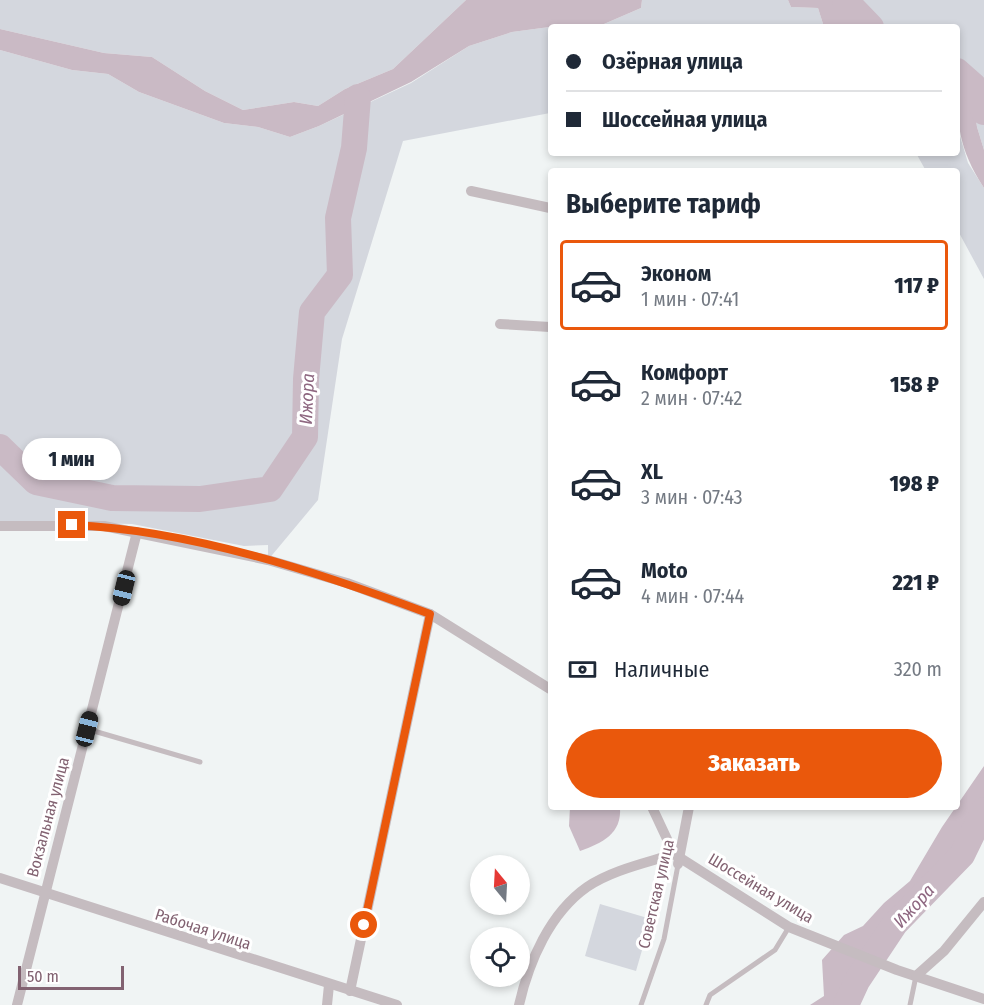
<!DOCTYPE html>
<html lang="ru">
<meta charset="utf-8">
<style>
:root{--surface:#fff;--page:#f6f6f7;--text:#1f2937;--muted:#747a83;--line:#e0e1e3;--accent:#ea580c}
body{margin:0;font-family:"Fira Sans Condensed",sans-serif;background:var(--page);color:var(--text);height:100vh;display:flex;flex-direction:column;font-size:22px;white-space:nowrap}
*{box-sizing:border-box;margin:0}
p{font-size:20px;color:var(--muted)}
.icon{flex:none;width:33px;height:33px;fill:none;stroke:currentColor;stroke-width:2;stroke-linecap:round;stroke-linejoin:round}
.map{position:relative;flex:1;overflow:hidden}
.side{position:absolute;left:548px;top:168px;width:412px;height:642px;display:flex;flex-direction:column;background:var(--surface);border-radius:6px;box-shadow:0 3px 9px #0003}
.side>*{flex:none}
.hud{position:absolute;left:548px;top:24px;width:412px;height:132px;border-radius:6px;box-shadow:0 3px 9px #0003;display:grid;align-content:center;height:132px;padding:0 18px;background:var(--surface)}
.needle{width:39px;rotate:342deg}
.tools{position:absolute;left:470px;top:855px;display:grid;gap:12px}
.tools a{display:grid;place-items:center;width:60px;height:60px;border-radius:50%;background:var(--surface);box-shadow:0 3px 9px #0003;font-size:30px}
.scale{position:absolute;left:18px;bottom:15px;width:106px;box-sizing:border-box;padding-left:6px;border:3px solid #826271;border-top:0;font-size:16px;line-height:21px;white-space:nowrap;color:#826271;-webkit-text-stroke:4px #fff;paint-order:stroke}
.end{position:absolute;width:27px;height:27px;margin:-14px;border:8px solid #ea580c;background:#fff;box-shadow:0 0 0 3px #fff}
.from{border-radius:50%}
.bubble{position:absolute;height:42px;border-radius:21px;background:var(--surface);box-shadow:0 3px 9px #0003;font-size:20px;font-weight:800;line-height:42px;text-align:center}
.car{position:absolute;width:18px;height:36px;margin:-18px -9px;border-radius:8px;box-shadow:0 0 4px 2px #0007;background:linear-gradient(#222 24%,#8ab4d8 0 40%,#222 0 76%,#8ab4d8 0 86%,#222 0)}
.hud b{display:flex;align-items:center;gap:21px;height:57px;font-size:22px}
.hud b+b{border-top:2px solid var(--line)}
.hud i{width:15px;height:15px;background:var(--text)}
ul{padding:0;list-style:none}
li{display:flex;align-items:center;gap:18px;height:90px;margin:0 12px 9px;padding:0 6px;border:3px solid transparent;border-radius:6px}
li div{flex:1}
li b{display:block;font-size:22px}
li em{font-style:normal;font-weight:800}
li.current{border-color:var(--accent)}
li>.icon{width:54px;height:54px;stroke-width:1.5}
h2{padding:0 18px;font-size:27px;line-height:72px}
.pay{display:flex;align-items:center;gap:15px;height:66px;padding:0 18px;font-size:22px}
.pay p{margin-inline-start:auto}
.button{display:flex;gap:12px;margin-top:auto;padding:12px 18px}
.button a{flex:1;height:69px;border-radius:36px;background:var(--accent);color:#fff;font-size:24px;font-weight:800;line-height:69px;text-align:center}
.map>svg:first-child{display:block}
</style>
<div class="map">
<svg width="984" height="1005" viewBox="0 0 984 1005">
<rect width="100%" height="100%" fill="#f0f4f4"/>
<g fill="#d4d7de">
<polygon points="0,0 466,0 393,69 345,89 318,106 294,102 243,110 205,91 152,57 104,53 0,29"/>
<polygon points="642,0 788,0 791,7 818,8 824,27 597,27 641,8"/>
<path d="M834,0H984V150L977,127L972,93L957,77V27C918,27 857,39 834,0Z"/>
<polygon points="557,26 579,27 550,27 550,113 403,141 342,339 318,500 268,560 268,545 244,546 132,524 0,521 0,50 72,70 108,74 139,92 224,123 258,127 290,137 319,126 411,83 469,46 512,32"/>
<polygon points="957,126 968,163 984,188 984,279 957,229 957,171 926,171 916,153 957,153"/>
<polygon points="600,904 651,919 636,971 585,956"/>
</g>
<g fill="#cabac5">
<polygon points="466,0 642,0 641,8 597,27 557,26 512,32 469,46 411,82 319,126 290,137 258,127 224,123 139,92 108,74 72,70 0,50 0,29 104,53 152,57 205,91 243,110 294,102 318,106 345,89 393,69"/>
<polygon points="788,0 834,0 841,12 873,27 824,27 818,8 791,7"/>
<path d="M957,77L972,93L977,127L984,150V188C958,147 957,125 957,77Z"/>
<polygon points="984,766 984,807 966,846 927,896 910,905 844,982 846,1005 810,1005 824,996 822,960 844,935 863,926 884,903 910,881 942,827"/>
<path d="M570,807H620C622,834 602,843 580,851L569,826Z"/>
</g>
<g fill="none" stroke-linecap="round" stroke-linejoin="round">
<g stroke="#cabac5" stroke-width="26">
<polyline points="845,0 871,27"/>
<polyline points="957,71 974,86 984,112"/>
<polyline points="0,447 36,482 112,498 200,499 270,489 305,437 306,379 312,312 340,275 338,218 354,148 358,97"/>
<polyline points="846,1005 857,981 895,924 962,855 984,810"/>
</g>
<g stroke="#c5bcc0" stroke-width="5">
<polyline points="87,729 200,762"/>
<polyline points="641,1005 664,939 678,865"/>
<polyline points="706,1005 710,995 775,950 789,927"/>
<polyline points="910,1005 916,976"/>
</g>
<g stroke="#c5bcc0" stroke-width="10">
<polyline points="471,191 550,208"/>
<polyline points="500,324 550,327"/>
<polyline points="0,526 104,526 268,560 347,583 430,614 550,689"/>
<polyline points="652,807 674,854 789,927 897,970 984,999"/>
<polyline points="678,864 689,807"/>
<polyline points="0,878 397,1005"/>
<polyline points="916,976 944,951 984,902"/>
<polyline points="350,991 430,614"/>
<polyline points="17,1005 137,532"/>
<polyline points="327,1005 329,985"/>
<path d="M519,1005C529,961 550,913 587,887C612,870 646,863 674,854"/>
</g>
</g>
<g fill="none" stroke-linecap="round" stroke-linejoin="round">
<path stroke="#ea580c" stroke-width="8" d="M72,525C191,530 318,572 430,614L364,925"/>
</g>
<g text-anchor="middle" dominant-baseline="central" stroke-width="6" stroke-linejoin="round" paint-order="stroke">
<g font-size="16" fill="#826271" stroke="#fff">
<text transform="translate(48 817) rotate(-75)">Вокзальная улица</text>
<text transform="translate(761 888) rotate(31)">Шоссейная улица</text>
<text transform="translate(656 894) rotate(-77)">Советская улица</text>
<text transform="translate(203 929) rotate(18)">Рабочая улица</text>
</g>
<g font-size="18" font-style="italic" fill="#8e6780" stroke="#fff">
<text transform="translate(307 399) rotate(-87)">Ижора</text>
<text transform="translate(914 906) rotate(-48)">Ижора</text>
</g>
</g>
</svg>
<div class="tools">
<a><svg class="needle" viewBox="-14 -14 28 28"><path d="M0-13l5 13h-10z" fill="#e53935"/><path d="M0 13l5-13h-10z" fill="#747a83"/></svg></a>
<a><svg class="icon" aria-label="locate" viewBox="0 0 24 24"><circle cx="12" cy="12" r="6"/><path d="M12 2v4M12 18v4M2 12h4M18 12h4"/></svg></a>
</div>
<div class="scale">50 m</div>
<i class="end from" style="left:364px;top:925px"></i>
<i class="end" style="left:72px;top:525px"></i>
<div class="bubble" style="left:22px;top:438px;width:99px">1 мин</div>
<i class="car" style="left:124px;top:588px;rotate:194deg"></i>
<i class="car" style="left:87px;top:729px;rotate:14deg"></i>
<div class="hud">
<b><i class="from"></i>Озёрная улица</b>
<b><i></i>Шоссейная улица</b>
</div>
<section class="side">
<h2>Выберите тариф</h2>
<ul>
<li class="current"><svg class="icon" aria-label="car" viewBox="0 0 24 24"><path d="M5 17H2v-5l4-1 3-4h7l3 4 3 1v5h-3M9 17h6M6 11h13"/><circle cx="7" cy="17" r="2"/><circle cx="17" cy="17" r="2"/></svg><div><b>Эконом</b><p>1 мин · 07:41</p></div><em>117 ₽</em></li>
<li><svg class="icon" aria-label="car" viewBox="0 0 24 24"><path d="M5 17H2v-5l4-1 3-4h7l3 4 3 1v5h-3M9 17h6M6 11h13"/><circle cx="7" cy="17" r="2"/><circle cx="17" cy="17" r="2"/></svg><div><b>Комфорт</b><p>2 мин · 07:42</p></div><em>158 ₽</em></li>
<li><svg class="icon" aria-label="car" viewBox="0 0 24 24"><path d="M5 17H2v-5l4-1 3-4h7l3 4 3 1v5h-3M9 17h6M6 11h13"/><circle cx="7" cy="17" r="2"/><circle cx="17" cy="17" r="2"/></svg><div><b>XL</b><p>3 мин · 07:43</p></div><em>198 ₽</em></li>
<li><svg class="icon" aria-label="car" viewBox="0 0 24 24"><path d="M5 17H2v-5l4-1 3-4h7l3 4 3 1v5h-3M9 17h6M6 11h13"/><circle cx="7" cy="17" r="2"/><circle cx="17" cy="17" r="2"/></svg><div><b>Moto</b><p>4 мин · 07:44</p></div><em>221 ₽</em></li>
</ul>
<div class="pay"><svg class="icon" aria-label="cash" viewBox="0 0 24 24"><path d="M3 7h18v10H3z"/><circle cx="12" cy="12" r="2"/></svg>Наличные<p>320 m</p></div>
<div class="button"><a>Заказать</a></div>
</section>
</div>
